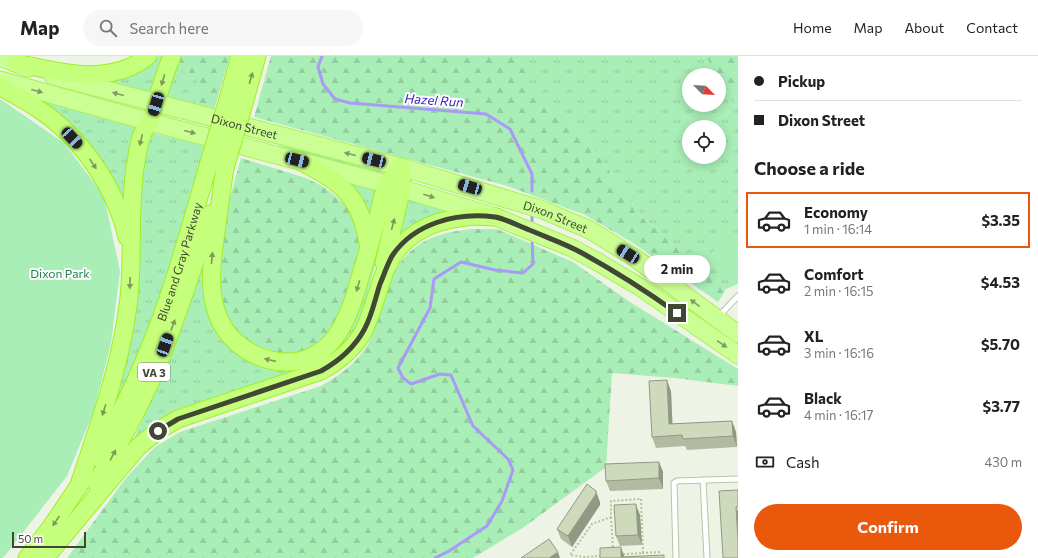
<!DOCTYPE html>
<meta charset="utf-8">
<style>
:root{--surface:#fff;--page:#f6f6f6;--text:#222;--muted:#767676;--line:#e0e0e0;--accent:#ea580c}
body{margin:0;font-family:Commissioner,sans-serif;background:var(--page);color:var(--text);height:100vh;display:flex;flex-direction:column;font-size:15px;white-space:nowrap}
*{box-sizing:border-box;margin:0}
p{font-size:13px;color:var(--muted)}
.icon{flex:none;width:22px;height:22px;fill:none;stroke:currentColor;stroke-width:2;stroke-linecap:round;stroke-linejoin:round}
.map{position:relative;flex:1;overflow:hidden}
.panel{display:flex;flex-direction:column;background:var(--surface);width:300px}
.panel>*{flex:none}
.top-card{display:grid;align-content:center;height:88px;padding:0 16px;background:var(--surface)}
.needle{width:26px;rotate:114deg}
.tools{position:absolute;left:682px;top:12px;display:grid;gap:8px}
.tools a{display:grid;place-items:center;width:44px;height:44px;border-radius:50%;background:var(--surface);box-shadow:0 2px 10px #0003;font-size:20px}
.scale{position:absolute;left:12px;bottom:10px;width:74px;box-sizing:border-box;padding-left:4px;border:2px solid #404834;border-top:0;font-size:11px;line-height:14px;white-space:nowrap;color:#404834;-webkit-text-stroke:3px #fff;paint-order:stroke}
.end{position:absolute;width:18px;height:18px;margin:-9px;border:5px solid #404834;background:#fff;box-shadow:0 0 0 2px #fff}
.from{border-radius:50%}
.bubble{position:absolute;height:28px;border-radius:14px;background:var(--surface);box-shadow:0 2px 10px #0003;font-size:13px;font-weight:700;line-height:28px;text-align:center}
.car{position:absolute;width:12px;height:24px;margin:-12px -6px;border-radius:5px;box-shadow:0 0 3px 1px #0007;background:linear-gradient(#222 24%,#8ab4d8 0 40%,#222 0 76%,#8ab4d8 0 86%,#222 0)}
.top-card b{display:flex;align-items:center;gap:14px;height:38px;font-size:15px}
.top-card b+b{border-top:1px solid var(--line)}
.top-card i{width:10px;height:10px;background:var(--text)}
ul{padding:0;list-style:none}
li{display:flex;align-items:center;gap:12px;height:56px;margin:0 8px 6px;padding:0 8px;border:2px solid transparent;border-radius:0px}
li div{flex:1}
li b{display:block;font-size:15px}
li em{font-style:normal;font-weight:700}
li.on{border-color:var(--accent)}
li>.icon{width:36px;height:36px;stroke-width:1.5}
h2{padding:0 16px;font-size:18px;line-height:48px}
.pay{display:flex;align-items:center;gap:10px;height:44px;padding:0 16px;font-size:15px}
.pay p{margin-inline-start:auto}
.cta{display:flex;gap:8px;margin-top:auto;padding:8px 16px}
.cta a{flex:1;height:46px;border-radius:24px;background:var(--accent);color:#fff;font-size:16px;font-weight:700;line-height:46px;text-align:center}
header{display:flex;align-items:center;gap:24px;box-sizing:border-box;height:56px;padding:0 20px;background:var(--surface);border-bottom:1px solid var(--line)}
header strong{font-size:19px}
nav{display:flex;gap:22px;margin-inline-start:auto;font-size:14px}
.search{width:280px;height:36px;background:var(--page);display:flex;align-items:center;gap:10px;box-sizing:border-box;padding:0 14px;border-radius:22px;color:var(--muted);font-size:15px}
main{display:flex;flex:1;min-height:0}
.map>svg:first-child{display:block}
</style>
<header>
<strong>Map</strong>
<div class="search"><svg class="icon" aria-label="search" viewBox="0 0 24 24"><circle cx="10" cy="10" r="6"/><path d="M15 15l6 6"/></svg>Search here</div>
<nav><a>Home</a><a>Map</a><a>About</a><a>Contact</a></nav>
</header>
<main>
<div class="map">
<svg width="738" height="502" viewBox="0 0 738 502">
<defs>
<pattern id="grass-tufts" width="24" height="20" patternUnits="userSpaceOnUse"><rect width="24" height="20" fill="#a9edb7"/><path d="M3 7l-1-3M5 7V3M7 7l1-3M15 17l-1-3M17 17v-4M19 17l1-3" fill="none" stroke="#92cd9e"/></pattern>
<pattern id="forest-firs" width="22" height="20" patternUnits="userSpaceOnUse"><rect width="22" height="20" fill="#a9edb7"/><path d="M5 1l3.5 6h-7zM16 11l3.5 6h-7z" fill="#92cd9e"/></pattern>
</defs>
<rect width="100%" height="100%" fill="#edf4e5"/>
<g fill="url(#grass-tufts)" fill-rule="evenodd">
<polygon points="159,0 165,0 153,39 95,23 154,4"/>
<polygon points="178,0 181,0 179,7 188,18 197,23 198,27 195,36 196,47 215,51 214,56 163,42"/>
<path d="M526,0H704L707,1L717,19H689V49H719V22L736,51L738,50V228L726,233L643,162L595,95L525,33ZM689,71H719V101H689Z"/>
<polygon points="27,39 137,70 128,167 122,147"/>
<path d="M152,77L205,89C191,139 178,189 161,238C148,277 132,316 114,354L110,352L142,107Z"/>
<path d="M277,90C312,92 346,102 379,114L382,117L381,119L276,93Z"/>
<polygon points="338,122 378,132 371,163"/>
<path d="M393,141L363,256L355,274L345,289L321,307L278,321H276L178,353C161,361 147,371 134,383C159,327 183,270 202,211L208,212L292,309Z"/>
<polygon points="405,141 467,156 394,190"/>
</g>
<g fill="url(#forest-firs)">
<path d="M181,0H230L215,51L196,47L193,43L198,27L197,23C185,17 177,15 181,0Z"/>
<polygon points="271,0 526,0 526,33 595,95 643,162 726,233 718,246 633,187 585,159 507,130 254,61"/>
<polygon points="704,0 738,0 738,50 736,51 719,22 719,19 717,19 707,2"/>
<polygon points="241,102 306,122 322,130 333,138 346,150 355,166 360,184 358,203 335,273 312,293 283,301 245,290 221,253 219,209 227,152"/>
<path d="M473,173H497L573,206L630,246L738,313V330L675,322L612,317L606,411L524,471L473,502H67L126,422L155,391L180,376L321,330C340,319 357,307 368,288C375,274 378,259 382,245C398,196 422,177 473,173Z"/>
</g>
<g fill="#a9edb7">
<polygon points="0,43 64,87 104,140 120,215 111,287 94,355 67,420 3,502 0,502"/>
<polygon points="726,179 738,189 738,220 711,198"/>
</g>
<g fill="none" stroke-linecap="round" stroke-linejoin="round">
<g stroke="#aa9af8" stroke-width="3">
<polyline points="322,0 318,11 323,28 335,43 350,47 486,58 510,73 532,118 532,135"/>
<polyline points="532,157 532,170"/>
<polyline points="435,502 449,495 487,470 502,445 513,414 508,403 473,370 451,319 440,318 411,328 403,322 398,312 430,252 434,223 461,206 495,214 523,217 533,208 532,181"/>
</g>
<g stroke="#b9c4a9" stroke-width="7">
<g id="service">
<polyline points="719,260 738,240"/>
<polyline points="703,424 707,502"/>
<polyline points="676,502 674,427 677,425 738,423"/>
</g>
</g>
<g stroke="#aaf057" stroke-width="19">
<g id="primary">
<polyline points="0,1 28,12"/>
<path id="s1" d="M53,20L401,111L543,154L590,174L635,202L738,278"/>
<polyline points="0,24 150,66 387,128 496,161 572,192 596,205 640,231 738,299"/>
</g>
</g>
<g stroke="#a0ee25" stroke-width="19">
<g id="trunk">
<path d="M15,7C53,14 93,27 130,11C136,8 143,5 148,0"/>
<path d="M0,30C12,38 25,44 37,52C81,81 115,130 127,181"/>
<polyline points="229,40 240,0"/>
<polyline points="245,44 257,0"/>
<path d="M297,104C339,124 361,139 368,188"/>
<path d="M225,112C222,131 219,150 217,169C211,208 203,257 236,286C252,300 269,307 291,306C339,302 351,253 362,215C368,196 373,176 379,157C381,148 383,136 387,128C390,122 397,117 401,111"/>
<polyline points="384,207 402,132 401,111"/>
<path id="s2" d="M96,401C115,368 133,334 147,298C173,237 190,171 209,107"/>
<path d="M96,427C117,393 136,358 152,322C175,269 193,213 210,158"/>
<path d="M78,432C96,377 117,321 126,263C135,213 128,162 135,112C137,101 138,89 142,79C144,73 149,69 151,63C158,42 163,21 172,0"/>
<polyline points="27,502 51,471 84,422"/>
<path d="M45,502L137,392C150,380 163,371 178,363L321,315C339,305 355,292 364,274C373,256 378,232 386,213C400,180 431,164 466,161C475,159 486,161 496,161"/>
</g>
</g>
<g stroke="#b2c496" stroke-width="2" stroke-dasharray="2 2" stroke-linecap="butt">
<polygon points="641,443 643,497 584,501 570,499 592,468 611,461 611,445"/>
<polyline points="611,461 613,493"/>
<polyline points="643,502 643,497 661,496"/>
</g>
<use href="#service" stroke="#fff" stroke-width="5"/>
<use href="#primary" stroke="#ccff93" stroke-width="17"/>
<use href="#trunk" stroke="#c5ff7c" stroke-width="17"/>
<g stroke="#a0ee25" stroke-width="19" stroke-linecap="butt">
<g id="trunk-bridge">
<polyline points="209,107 229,40"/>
<polyline points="225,112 245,44"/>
</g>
</g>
<use href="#trunk-bridge" stroke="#c5ff7c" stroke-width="17"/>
</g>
<g fill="#b2bba2">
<polygon points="671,335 672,368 732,365 736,376 737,391 687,394 685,390 656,392 652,381"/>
<polygon points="659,406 663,416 663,433 610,435 606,425"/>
<polygon points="600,446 600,449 572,491 561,483 557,473"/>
<polygon points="640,459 642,489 620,490 616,480"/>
</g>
<g fill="#919984">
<polygon points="667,324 671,335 673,379 669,368"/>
<polygon points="732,365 736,376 737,391 733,380"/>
<polygon points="659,406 663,416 663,433 659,422"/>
<polygon points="596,435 600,446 600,449 572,491 568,480"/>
<polygon points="636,448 640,459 642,489 638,479"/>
<polygon points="736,451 738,455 738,485"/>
<polygon points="621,491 625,502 621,502"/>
<polygon points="558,496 560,502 549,502"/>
</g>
<g fill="#cfdabc" stroke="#919984">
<polygon points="667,324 669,368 732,365 733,380 683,383 682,379 652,381 649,325"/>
<polygon points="659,406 659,422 606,425 605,408"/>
<polygon points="587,428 596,435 596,438 568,480 557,473"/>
<polygon points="738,434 738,451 736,451 738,485 738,502 723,502 719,435"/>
<polygon points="636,448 638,479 616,480 614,449"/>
<polygon points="549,483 558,496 549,502 521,502"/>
<polygon points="621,491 621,501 664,499 664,502 600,502 600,492"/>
</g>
<defs><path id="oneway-solid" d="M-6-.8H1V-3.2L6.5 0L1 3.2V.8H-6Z"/></defs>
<g fill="#7c9a54">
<use href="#oneway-solid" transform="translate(251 22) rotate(-74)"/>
<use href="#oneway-solid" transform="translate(163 24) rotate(106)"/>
<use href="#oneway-solid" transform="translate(141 84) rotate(104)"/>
<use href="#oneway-solid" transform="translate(93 108) rotate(56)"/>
<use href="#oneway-solid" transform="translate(393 168) rotate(-76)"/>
<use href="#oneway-solid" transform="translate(212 202) rotate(-84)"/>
<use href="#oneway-solid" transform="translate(130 227) rotate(92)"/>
<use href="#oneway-solid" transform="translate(358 230) rotate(106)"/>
<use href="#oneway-solid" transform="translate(173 269) rotate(-70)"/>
<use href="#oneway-solid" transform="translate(270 304) rotate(-167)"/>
<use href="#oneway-solid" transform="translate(104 354) rotate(108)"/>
<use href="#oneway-solid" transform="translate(113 399) rotate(-62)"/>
<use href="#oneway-solid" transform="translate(56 465) rotate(124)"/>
</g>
<g fill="#7f9a5f">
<use href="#oneway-solid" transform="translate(37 35) rotate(15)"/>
<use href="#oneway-solid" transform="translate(118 38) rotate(-165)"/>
<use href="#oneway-solid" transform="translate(190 76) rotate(15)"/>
<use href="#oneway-solid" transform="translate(350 98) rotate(-166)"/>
<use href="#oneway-solid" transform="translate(429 140) rotate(17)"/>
<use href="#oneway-solid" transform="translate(695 247) rotate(-144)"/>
<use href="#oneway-solid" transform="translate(722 288) rotate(35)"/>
</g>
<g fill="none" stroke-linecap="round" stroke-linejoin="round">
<path stroke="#404834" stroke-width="5" d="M158,375L178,363L321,315C339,305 354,292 364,274C372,260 375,243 380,228C384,219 387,209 392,200C414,167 457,156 495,161C507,163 520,171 532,175C548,182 566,188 582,197C615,215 646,235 677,257"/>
</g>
<g text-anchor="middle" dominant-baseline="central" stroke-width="4" stroke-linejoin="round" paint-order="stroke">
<rect fill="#fff" stroke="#797f71" stroke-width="1" x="138" y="307" width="32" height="18" rx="3"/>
<g font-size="11" font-weight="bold" fill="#404834">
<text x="154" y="316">VA 3</text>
</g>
<g font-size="12" fill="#404834" stroke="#fff">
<text stroke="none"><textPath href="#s1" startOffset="198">Dixon Street</textPath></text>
<text stroke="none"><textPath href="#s1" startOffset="522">Dixon Street</textPath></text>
<text stroke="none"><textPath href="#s2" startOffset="213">Blue and Gray Parkway</textPath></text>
</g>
<g font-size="12" fill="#218045" stroke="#fff">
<text x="60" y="217">Dixon Park</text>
</g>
<g font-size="13" font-style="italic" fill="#3e21bf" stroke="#fff">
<text transform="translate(434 44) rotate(4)">Hazel Run</text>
</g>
</g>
</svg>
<div class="tools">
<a><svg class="needle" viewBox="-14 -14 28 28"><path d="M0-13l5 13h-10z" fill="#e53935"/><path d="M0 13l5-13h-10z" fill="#767676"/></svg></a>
<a><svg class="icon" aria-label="locate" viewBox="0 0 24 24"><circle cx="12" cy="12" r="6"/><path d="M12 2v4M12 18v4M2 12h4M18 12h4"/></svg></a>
</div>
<div class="scale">50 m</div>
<i class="end from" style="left:158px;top:375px"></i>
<i class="end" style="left:677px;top:257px"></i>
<div class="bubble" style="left:644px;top:199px;width:66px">2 min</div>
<i class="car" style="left:156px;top:48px;rotate:197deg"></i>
<i class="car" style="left:72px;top:82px;rotate:137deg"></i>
<i class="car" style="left:297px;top:104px;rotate:105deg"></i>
<i class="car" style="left:374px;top:104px;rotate:284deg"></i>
<i class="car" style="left:470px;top:131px;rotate:286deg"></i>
<i class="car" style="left:628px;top:198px;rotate:302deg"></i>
<i class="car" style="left:165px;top:289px;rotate:20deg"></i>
</div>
<section class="panel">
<div class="top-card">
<b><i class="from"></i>Pickup</b>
<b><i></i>Dixon Street</b>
</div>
<h2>Choose a ride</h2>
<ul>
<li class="on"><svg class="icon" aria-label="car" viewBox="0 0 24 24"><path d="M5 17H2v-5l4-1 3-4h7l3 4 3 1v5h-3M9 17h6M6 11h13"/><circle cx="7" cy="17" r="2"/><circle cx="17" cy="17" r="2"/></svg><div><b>Economy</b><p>1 min · 16:14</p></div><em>$3.35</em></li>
<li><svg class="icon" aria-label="car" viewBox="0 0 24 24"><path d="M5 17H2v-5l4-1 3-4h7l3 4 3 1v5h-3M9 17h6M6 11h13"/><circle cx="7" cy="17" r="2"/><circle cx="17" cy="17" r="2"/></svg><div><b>Comfort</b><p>2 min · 16:15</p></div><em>$4.53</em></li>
<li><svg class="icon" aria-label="car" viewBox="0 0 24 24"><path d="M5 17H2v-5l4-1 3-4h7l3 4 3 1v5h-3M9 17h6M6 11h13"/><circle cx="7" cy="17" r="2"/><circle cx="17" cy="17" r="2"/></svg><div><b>XL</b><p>3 min · 16:16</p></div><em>$5.70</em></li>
<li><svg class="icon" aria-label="car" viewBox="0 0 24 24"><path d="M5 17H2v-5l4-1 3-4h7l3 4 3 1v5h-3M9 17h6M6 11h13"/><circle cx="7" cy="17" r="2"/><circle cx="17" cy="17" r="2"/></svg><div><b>Black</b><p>4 min · 16:17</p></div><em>$3.77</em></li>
</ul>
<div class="pay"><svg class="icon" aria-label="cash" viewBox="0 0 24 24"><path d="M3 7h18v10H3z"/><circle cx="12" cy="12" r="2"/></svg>Cash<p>430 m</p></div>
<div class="cta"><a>Confirm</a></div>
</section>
</main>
